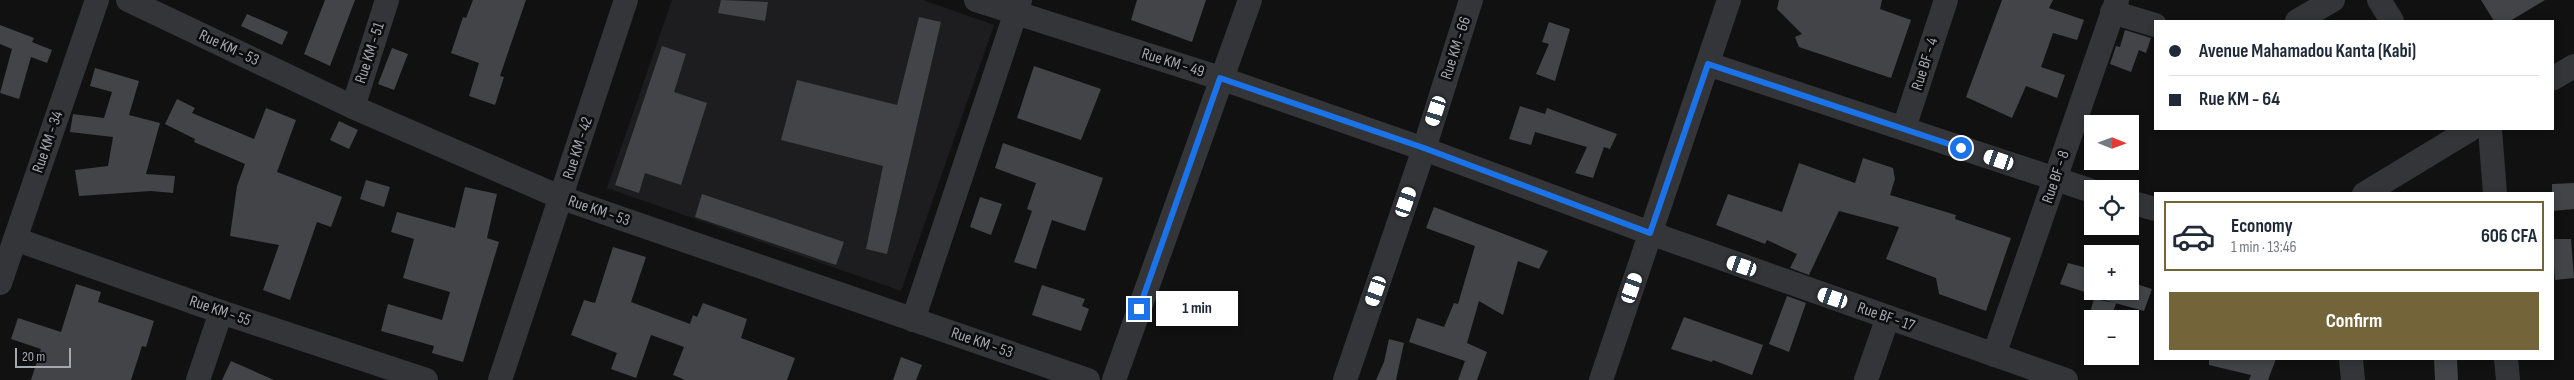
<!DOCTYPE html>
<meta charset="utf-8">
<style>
:root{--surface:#fff;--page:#f6f6f7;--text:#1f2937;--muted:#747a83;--line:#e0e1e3;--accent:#74643a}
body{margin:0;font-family:"Sofia Sans Condensed",sans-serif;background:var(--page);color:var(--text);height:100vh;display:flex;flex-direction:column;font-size:19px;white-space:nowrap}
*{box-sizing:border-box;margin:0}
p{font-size:16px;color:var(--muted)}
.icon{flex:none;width:28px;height:28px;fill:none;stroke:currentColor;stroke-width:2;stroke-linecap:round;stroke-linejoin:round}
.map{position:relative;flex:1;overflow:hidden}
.details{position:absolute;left:2154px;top:192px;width:400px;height:168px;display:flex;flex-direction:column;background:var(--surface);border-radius:0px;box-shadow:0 2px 8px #0003}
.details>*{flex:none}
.top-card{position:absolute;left:2154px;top:20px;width:400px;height:110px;border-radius:0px;box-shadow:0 2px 8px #0003;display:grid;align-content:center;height:110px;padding:0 15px;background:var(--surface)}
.needle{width:32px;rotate:91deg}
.tools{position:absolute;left:2084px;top:115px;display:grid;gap:10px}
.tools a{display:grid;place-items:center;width:55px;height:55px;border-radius:0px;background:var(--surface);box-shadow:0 2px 8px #0003;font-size:25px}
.scale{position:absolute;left:15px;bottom:12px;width:56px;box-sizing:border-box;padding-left:5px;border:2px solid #a4a8b1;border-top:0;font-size:14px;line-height:18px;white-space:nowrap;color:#a4a8b1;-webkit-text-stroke:4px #0c0c0d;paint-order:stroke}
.end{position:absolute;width:22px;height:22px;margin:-11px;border:6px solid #1a73e8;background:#fff;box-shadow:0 0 0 2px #fff}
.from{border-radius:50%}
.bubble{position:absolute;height:35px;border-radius:0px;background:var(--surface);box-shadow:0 2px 8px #0003;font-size:16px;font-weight:700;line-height:35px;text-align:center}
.car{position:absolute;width:15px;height:30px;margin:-15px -8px;border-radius:6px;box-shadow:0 0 4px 1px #0007;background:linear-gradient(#fff 24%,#345 0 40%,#fff 0 76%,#345 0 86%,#fff 0)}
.top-card b{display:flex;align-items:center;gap:18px;height:48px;font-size:19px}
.top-card b+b{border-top:1px solid var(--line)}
.top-card i{width:12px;height:12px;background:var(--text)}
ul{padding:9px 0 0;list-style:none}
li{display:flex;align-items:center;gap:15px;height:70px;margin:0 10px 8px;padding:0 5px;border:2px solid var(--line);border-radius:0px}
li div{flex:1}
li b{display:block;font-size:19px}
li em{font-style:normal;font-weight:700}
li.current{border-color:var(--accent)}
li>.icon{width:45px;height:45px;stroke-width:1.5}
.action{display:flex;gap:10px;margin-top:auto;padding:10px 15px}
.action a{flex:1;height:58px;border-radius:0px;background:var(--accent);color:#fff;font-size:20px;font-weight:700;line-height:58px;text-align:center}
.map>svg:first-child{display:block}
</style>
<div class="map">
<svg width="2574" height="380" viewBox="0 0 2574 380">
<rect width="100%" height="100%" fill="#111112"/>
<polygon fill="#1d1d1f" points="672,0 923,0 994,25 901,291 607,188"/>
<g fill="#434447">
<polygon points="325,0 355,0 330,66 304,54"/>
<polygon points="473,0 526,0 500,76 504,77 495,105 469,96 479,63 451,53 463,17 466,18"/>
<polygon points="721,0 768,2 765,21 718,13"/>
<polygon points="1137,0 1206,0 1192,42 1131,20"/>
<polygon points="1779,0 1882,0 1880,9 1911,20 1891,78 1799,47 1795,37 1802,34 1777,9"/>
<polygon points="2002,0 2053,0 2049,8 2084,20 2077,40 2053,33 2041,67 2065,75 2057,98 2026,86 2012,118 1966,97"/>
<polygon points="2481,0 2545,0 2510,21 2494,21"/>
<polygon points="247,14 288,32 282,45 241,26"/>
<polygon points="919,17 941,22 887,254 866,249 883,166 781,140 797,80 897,105"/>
<polygon points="1549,22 1570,29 1555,81 1536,74 1549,44 1542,42"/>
<polygon points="0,25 34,38 32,42 52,50 47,63 31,57 19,99 0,93 12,49 0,44"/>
<polygon points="2125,30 2151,38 2146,53 2139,50 2131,72 2110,64 2116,46 2120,47"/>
<polygon points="662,46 686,54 674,92 707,103 681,185 645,173 639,193 615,185"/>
<polygon points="392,48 408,54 394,90 378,84"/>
<polygon points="1034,66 1101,89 1081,140 1017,118"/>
<polygon points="95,68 139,81 129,115 160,123 146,174 175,176 173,193 151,191 79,196 75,170 108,166 113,137 70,132 73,114 104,118 112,92 90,86"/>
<polygon points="177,99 195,108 192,113 254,139 266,108 296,120 277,172 342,197 331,227 317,222 290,300 263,290 279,245 230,236 237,186 245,164 194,142 195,139 165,124"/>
<polygon points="1520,106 1545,114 1547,108 1617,134 1610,149 1604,147 1593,178 1575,173 1587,147 1535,132 1531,145 1509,139"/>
<polygon points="339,121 358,130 349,149 330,140"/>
<polygon points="1003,143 1103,178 1085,231 1052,220 1036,269 1014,262 1032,211 1027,209 1036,183 995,168"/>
<polygon points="1863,158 1893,168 1895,179 1890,195 1956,215 1955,219 2011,238 1986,311 1939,294 1936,278 1886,259 1899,227 1839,211 1809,275 1790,268 1797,254 1767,240 1765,244 1716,225 1728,194 1782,212 1799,163 1855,183"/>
<polygon points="366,180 390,187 384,207 360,199"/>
<polygon points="2574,183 2574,209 2552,211 2552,184"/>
<polygon points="465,187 497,194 487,238 499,242 463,362 432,353 434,346 381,331 388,304 442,320 450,292 403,278 414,239 391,232 397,212 455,228"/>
<polygon points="702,194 844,242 836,265 695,217"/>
<polygon points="980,197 1002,204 991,235 970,227"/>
<polygon points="1434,207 1548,251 1539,269 1518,261 1503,315 1479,301 1467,343 1487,352 1477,380 1458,380 1465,361 1409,342 1417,318 1444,327 1454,303 1458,304 1475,246 1426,228"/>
<polygon points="2552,239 2571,239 2574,278 2555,280"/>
<polygon points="613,247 646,257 631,302 690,324 693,315 697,317 703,303 747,319 741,338 795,358 787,380 685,380 673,375 684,347 651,335 636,378 611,369 617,353 571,335 584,300 595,303"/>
<polygon points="2068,263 2091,269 2085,292 2060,284"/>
<polygon points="2130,282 2152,289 2144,311 2090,296 2090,291 2130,291"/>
<polygon points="76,284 101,292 98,302 154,321 146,347 142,346 131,380 31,380 41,349 11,339 18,318 61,332"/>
<polygon points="1042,285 1085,299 1082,306 1089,309 1081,331 1032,315"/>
<polygon points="1787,296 1806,303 1789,352 1769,344"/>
<polygon points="2094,299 2116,303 2111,319 2088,319"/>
<polygon points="1684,317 1763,345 1752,375 1713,360 1712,362 1671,349"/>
<polygon points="1389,339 1404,343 1396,380 1376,380 1384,362"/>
<polygon points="901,357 922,365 916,380 893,380"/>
<polygon points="2209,359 2276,359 2268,380 2249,380 2251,375 2209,365"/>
<polygon points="2434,359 2457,359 2458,380 2435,380"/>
<polygon points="231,361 274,380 222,380"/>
</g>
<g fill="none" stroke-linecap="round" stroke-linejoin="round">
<g stroke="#343539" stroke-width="24">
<polyline points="128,0 353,107 562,198 1088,380"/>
<polyline points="976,0 1220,78 1424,149 1650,233 2066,380"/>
<polyline points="2379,0 2392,21"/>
<polyline points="2112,12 2155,25"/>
<polyline points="2297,21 2333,0"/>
<polyline points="1708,64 2092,191"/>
<polyline points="2552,79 2574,66"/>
<polyline points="353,107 387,0"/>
<polyline points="1904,128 1946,0"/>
<polyline points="2490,129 2495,194"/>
<polyline points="2364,194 2471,129"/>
<polyline points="2130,202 2155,209"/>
<polyline points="15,239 221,312 426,380"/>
<polyline points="0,283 97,0"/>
<polyline points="913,320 1020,0"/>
<polyline points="1994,355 2117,0"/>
<polyline points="2351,359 2353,380"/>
<polyline points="2506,359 2508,380"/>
<polyline points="198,380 221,312"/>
<polyline points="500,380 626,0"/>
<polyline points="1114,380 1250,0"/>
<polyline points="1345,380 1424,149 1471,0"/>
<polyline points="1601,380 1729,0"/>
<polyline points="1866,380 1888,317"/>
</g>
</g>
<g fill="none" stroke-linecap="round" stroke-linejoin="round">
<polyline stroke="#1a73e8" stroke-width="6" points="1139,309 1220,78 1424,148 1650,233 1708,64 1961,148"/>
</g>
<g text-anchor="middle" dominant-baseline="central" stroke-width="5" stroke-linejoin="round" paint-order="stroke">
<g font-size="16" fill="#a4a8b1" stroke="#0c0c0d">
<text transform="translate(229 48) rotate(25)">Rue KM - 53</text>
<text transform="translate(1456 48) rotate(-72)">Rue KM - 66</text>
<text transform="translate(370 53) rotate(-72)">Rue KM - 51</text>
<text transform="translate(1173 63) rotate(17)">Rue KM - 49</text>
<text transform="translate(1925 64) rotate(-72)">Rue BF - 4</text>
<text transform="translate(48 142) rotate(-71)">Rue KM - 34</text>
<text transform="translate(578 148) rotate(-72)">Rue KM - 42</text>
<text transform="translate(2056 177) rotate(-71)">Rue BF - 8</text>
<text transform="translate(599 211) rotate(19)">Rue KM - 53</text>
<text transform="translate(220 311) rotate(19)">Rue KM - 55</text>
<text transform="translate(1886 317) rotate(19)">Rue BF - 17</text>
<text transform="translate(982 343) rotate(19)">Rue KM - 53</text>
</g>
</g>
</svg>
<div class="tools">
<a><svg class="needle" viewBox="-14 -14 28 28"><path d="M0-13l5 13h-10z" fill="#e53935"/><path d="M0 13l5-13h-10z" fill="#747a83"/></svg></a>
<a><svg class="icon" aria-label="locate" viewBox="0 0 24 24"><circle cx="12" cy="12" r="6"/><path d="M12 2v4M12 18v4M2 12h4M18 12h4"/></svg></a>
<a>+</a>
<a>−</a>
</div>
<div class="scale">20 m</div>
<i class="end from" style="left:1961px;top:148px"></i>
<i class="end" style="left:1139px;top:309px"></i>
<div class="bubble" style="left:1156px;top:291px;width:82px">1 min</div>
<i class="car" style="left:1436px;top:111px;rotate:198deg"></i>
<i class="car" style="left:1999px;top:160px;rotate:289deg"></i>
<i class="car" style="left:1406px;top:202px;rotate:19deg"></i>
<i class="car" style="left:1742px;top:266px;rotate:289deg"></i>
<i class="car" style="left:1632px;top:288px;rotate:19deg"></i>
<i class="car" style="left:1376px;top:291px;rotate:199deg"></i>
<i class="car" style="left:1833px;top:298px;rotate:289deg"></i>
<div class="top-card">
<b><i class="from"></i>Avenue Mahamadou Kanta (Kabi)</b>
<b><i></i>Rue KM - 64</b>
</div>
<section class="details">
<ul>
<li class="current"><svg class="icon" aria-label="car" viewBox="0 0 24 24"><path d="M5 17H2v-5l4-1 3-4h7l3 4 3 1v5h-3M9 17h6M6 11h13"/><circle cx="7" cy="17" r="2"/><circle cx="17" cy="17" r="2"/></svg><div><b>Economy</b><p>1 min · 13:46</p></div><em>606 CFA</em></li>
</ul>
<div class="action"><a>Confirm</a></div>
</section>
</div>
